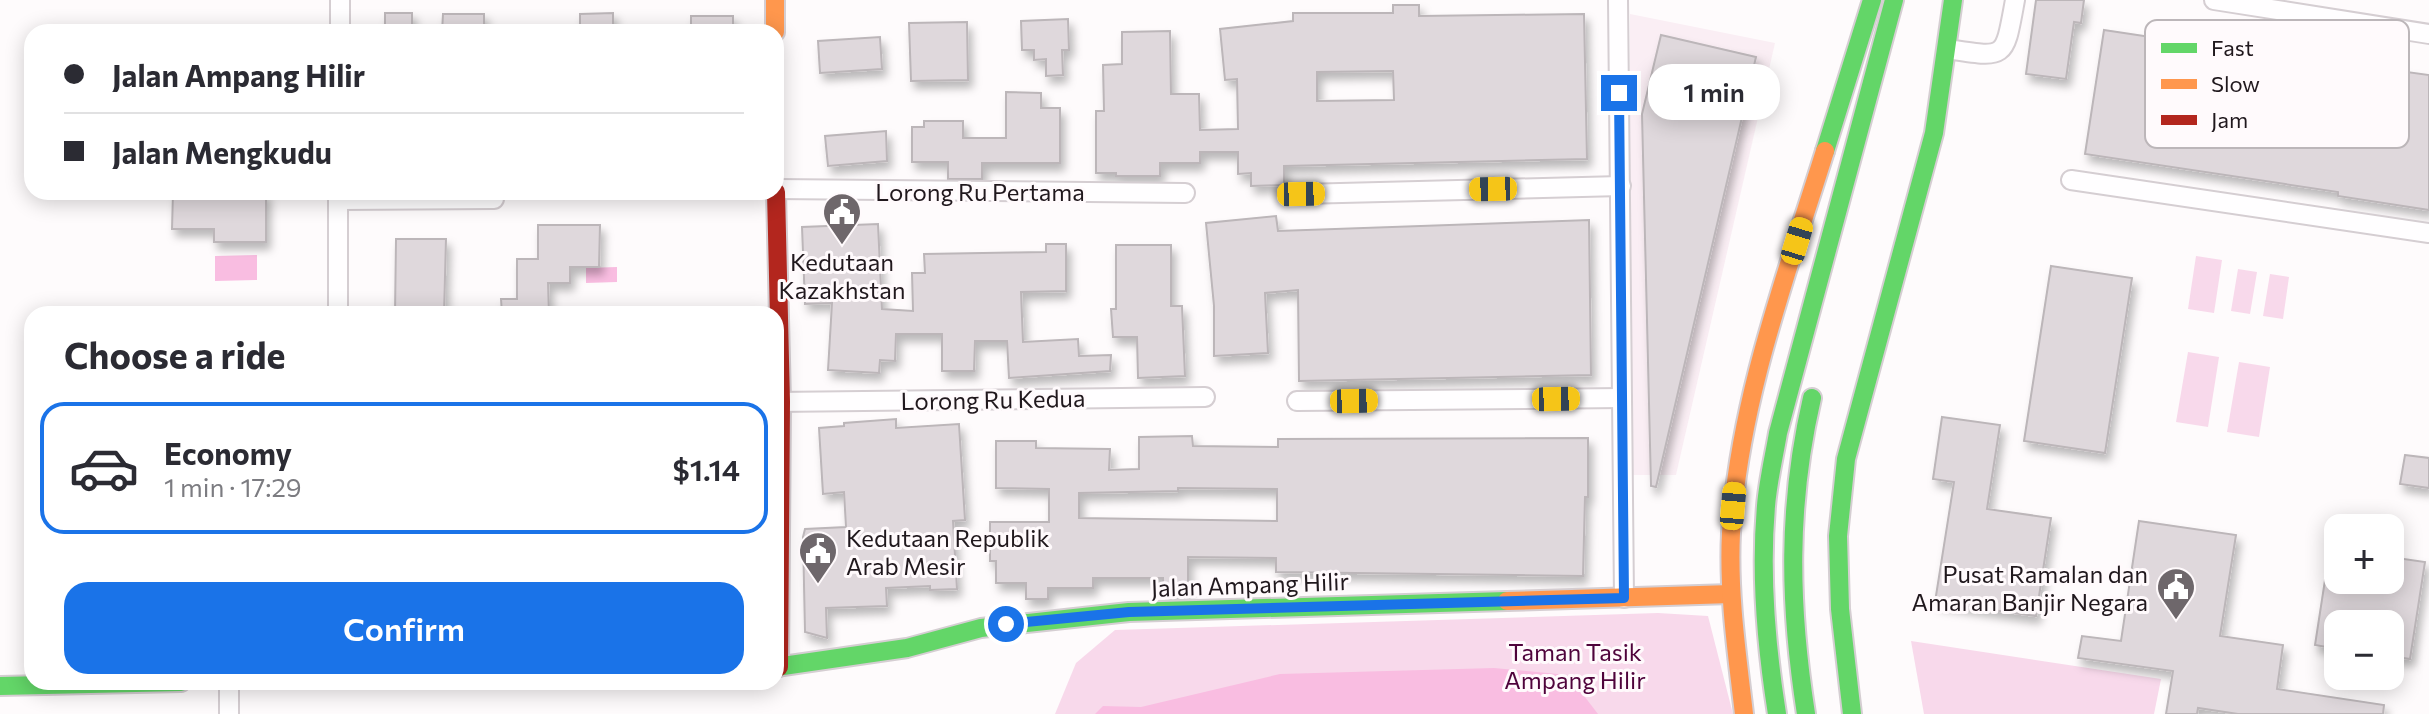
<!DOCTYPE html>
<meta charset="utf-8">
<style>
:root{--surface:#fff;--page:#f2f2f3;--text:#2b2b33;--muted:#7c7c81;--line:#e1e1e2;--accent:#1a73e8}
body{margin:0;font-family:Commissioner,sans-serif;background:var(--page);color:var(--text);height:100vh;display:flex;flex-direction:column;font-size:30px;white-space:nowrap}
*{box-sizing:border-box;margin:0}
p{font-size:26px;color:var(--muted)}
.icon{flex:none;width:44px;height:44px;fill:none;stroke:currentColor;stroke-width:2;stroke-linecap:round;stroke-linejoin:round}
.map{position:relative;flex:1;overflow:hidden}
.details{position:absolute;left:24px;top:306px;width:760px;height:384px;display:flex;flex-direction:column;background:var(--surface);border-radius:24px;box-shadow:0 4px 20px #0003}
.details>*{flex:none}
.hud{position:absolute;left:24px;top:24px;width:760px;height:176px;border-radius:24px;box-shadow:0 4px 20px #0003;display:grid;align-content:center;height:176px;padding:0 40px;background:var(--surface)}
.tools{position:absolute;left:2324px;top:514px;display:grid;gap:16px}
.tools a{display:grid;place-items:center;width:80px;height:80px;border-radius:16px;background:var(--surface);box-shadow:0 4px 20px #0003;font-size:40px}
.end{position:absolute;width:36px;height:36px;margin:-18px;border:10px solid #1a73e8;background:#fff;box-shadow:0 0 0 4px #fff}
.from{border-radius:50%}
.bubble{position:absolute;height:56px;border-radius:24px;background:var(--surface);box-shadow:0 4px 20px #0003;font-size:26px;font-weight:600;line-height:56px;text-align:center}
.car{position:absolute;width:24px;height:48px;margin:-24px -12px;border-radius:10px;box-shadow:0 0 6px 2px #0007;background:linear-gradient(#f5c518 24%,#345 0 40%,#f5c518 0 76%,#345 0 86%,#f5c518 0)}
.hud b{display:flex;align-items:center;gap:28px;height:76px;font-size:30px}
.hud b+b{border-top:2px solid var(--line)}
.hud i{width:20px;height:20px;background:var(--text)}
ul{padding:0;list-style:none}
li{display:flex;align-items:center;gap:24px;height:132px;margin:0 16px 12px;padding:0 24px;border:4px solid transparent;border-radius:24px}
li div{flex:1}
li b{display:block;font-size:30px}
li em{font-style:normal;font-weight:600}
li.on{border-color:var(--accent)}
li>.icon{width:72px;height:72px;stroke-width:1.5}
h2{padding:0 40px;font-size:36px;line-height:96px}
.primary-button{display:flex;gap:16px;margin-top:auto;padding:16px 40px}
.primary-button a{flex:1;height:92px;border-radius:24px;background:var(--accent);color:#fff;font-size:32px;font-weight:600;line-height:92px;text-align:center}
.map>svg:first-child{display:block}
</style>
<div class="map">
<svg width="2429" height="714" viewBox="0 0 2429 714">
<defs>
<filter id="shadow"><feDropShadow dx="4" dy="7" stdDeviation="4" flood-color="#0004"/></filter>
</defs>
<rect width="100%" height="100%" fill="#fefbfc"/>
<polygon fill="#faeef4" points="1630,14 1775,43 1676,475 1628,475"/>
<g fill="#f8d9eb">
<polygon points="2196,256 2222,260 2214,313 2188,309"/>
<polygon points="2238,269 2257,272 2250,314 2231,311"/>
<polygon points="2270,274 2289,277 2283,319 2263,316"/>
<polygon points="2188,352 2219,357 2208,427 2176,422"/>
<polygon points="2239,362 2270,367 2259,437 2227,432"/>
<polygon points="1658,613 1708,616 1733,714 1055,714 1076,663 1115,630"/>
<polygon points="1911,641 2161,679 2154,714 1924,714"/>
</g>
<g fill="#f9bde1">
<polygon points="257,255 257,280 215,281 215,256"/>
<polygon points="617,267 617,282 586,283 586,268"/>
<polygon points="1494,668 1568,675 1598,714 1095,714 1103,706 1141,707 1280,674"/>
</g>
<g fill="#dfd8dc" stroke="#bcb6b9" stroke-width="2" fill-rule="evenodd" filter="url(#shadow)">
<polygon points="2036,0 2084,0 2081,23 2074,22 2066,79 2026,74"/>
<path d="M1393,5H1419V16L1584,14L1587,159L1284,166V185L1251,186V173L1238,174V152H1200V163H1160V176H1116V173H1096V111H1104L1103,65L1122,64V32L1170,31L1171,94H1199L1200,130L1238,129L1237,79L1225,80L1220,29L1293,21V13H1393ZM1393,71L1394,100L1317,101V72Z"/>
<rect x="385" y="13" width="27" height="19"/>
<polygon points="613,13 613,32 580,32 580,14"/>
<polygon points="443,14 484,14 484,32 442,32"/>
<rect x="691" y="16" width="42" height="16"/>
<polygon points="1068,19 1069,50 1062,50 1063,75 1046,76 1046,59 1034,60 1034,50 1022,50 1021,21"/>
<polygon points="967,22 968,80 911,81 909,23"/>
<polygon points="2104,30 2356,68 2356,65 2429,75 2429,210 2338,196 2338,192 2085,154"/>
<polygon points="1661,35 1756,57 1656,487 1651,486 1642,114"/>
<polygon points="880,37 882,69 820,73 818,41"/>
<polygon points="1006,92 1041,93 1041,108 1060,108 1060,163 982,163 982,179 948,179 948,162 912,162 912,127 924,127 924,121 963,121 963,138 1006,138"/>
<polygon points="886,131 887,161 828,166 825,136"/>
<polygon points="173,192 266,192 266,242 214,242 214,229 172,229"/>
<polygon points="1276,216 1278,231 1589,220 1591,375 1299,381 1298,290 1265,293 1268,353 1214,356 1214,306 1206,223"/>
<polygon points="878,224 882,309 913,311 912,273 925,273 924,254 1046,252 1046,244 1066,244 1066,291 1021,292 1023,342 1078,339 1079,356 1111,355 1110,371 1009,378 1007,341 975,341 974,371 942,371 942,334 896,334 895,361 880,360 879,373 828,370 832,303 805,304 802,227"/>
<polygon points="538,225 600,225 599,267 570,267 570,283 548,283 549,314 502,314 501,299 517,299 517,259 538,259"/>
<polygon points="396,239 446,239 444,314 395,314"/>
<polygon points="1116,245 1171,245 1171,306 1182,306 1185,376 1138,378 1137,337 1113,337 1111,309 1116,309"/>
<polygon points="2051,266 2132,278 2105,453 2024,441"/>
<polygon points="1942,417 2000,425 1987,509 2051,518 2036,616 1935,602 1954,482 1933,479"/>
<polygon points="896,419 896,428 959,424 965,520 953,521 957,589 930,590 930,586 886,588 887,606 826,608 827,638 805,632 803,537 805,529 846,527 844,492 823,494 819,428 844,426 844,423"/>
<path d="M1192,436L1193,446L1278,447V439L1588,438V497H1585L1583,576L1276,572V558L1188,557V594H1163V578H1093V588H1048V599H1026V583H996V561H990V522H1049V489L996,488V441H1036V448L1110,449L1109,470L1139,469V437ZM1178,488L1277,489V521L1079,518V493L1178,491Z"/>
<polygon points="2405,455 2429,458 2429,488 2400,484"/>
<polygon points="2139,521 2236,535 2220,636 2283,645 2277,689 2384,705 2383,714 2238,714 2198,708 2197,714 2166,714 2173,671 2078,658 2082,636 2121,641"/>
<polygon points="2390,557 2425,562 2410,659 2390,656 2390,624 2338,624 2338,649 2315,645 2325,580 2390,580"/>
</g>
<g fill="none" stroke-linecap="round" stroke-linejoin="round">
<g stroke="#d5ced2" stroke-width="22">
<g id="street">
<polyline points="1618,0 1624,598"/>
<polyline points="2214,0 2429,34"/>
<polyline points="340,32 340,0"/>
<path d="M1947,49C2007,58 2004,60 2015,0"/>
<polyline points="2071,180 2429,233"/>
<polyline points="776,189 1185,193"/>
<polyline points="1301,194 1621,186"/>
<polyline points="338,200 494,199"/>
<polyline points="338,314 338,192"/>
<polyline points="1297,401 1622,398"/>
<polyline points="776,402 1205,397"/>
<polyline points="229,714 229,682"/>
</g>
</g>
<g stroke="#d5ced2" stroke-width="22">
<g id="fast">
<polyline points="1825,151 1872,0"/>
<polyline points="776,667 907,648 981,628 1129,612 1507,601"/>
<polyline points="0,686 181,682"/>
<path d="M1777,714C1766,645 1760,575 1766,506C1768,481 1774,457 1778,433L1894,0"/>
<path d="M1806,714C1789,605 1787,506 1812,398"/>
<polyline points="1852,714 1840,609 1838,536 1846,459 1934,133 1953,0"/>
</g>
</g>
<g stroke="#d5ced2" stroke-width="22">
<g id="slow">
<polyline points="775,0 775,32"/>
<polyline points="1507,601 1731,594"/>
<path d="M1744,714C1737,654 1728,593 1731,533C1739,401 1786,276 1825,151"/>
</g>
</g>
<g stroke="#d5ced2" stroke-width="22">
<polyline id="jam" points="776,192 781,402 779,667"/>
</g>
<use href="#street" stroke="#fffeff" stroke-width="18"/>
<use href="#fast" stroke="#63d668" stroke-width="18"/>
<use href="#slow" stroke="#ff974d" stroke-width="18"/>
<use href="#jam" stroke="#b3261e" stroke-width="18"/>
</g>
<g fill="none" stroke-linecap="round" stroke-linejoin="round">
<polyline stroke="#1a73e8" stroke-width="10" points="1006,624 1129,612 1624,598 1619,93"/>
</g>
<defs>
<g id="civic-pin" transform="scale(2)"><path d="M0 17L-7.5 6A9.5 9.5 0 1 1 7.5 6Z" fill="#6e676b" stroke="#fffafc"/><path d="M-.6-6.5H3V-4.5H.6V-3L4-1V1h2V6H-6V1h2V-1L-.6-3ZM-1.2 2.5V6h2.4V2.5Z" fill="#fff"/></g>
</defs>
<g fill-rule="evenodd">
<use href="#civic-pin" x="842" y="212"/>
<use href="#civic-pin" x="818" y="551"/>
<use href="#civic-pin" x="2176" y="587"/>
</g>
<g text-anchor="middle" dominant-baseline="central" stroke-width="6" stroke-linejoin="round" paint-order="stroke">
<g font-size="24" fill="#20181d" stroke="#fffafc">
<text x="980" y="191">Lorong Ru Pertama</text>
<text transform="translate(993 399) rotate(-1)">Lorong Ru Kedua</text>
<text transform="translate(1250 584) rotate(-2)">Jalan Ampang Hilir</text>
</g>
<g font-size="24" fill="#20181d" stroke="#fffafc">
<text x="842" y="261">Kedutaan<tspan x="842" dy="28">Kazakhstan</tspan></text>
<text x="846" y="537" text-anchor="start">Kedutaan Republik<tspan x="846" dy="28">Arab Mesir</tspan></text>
<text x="2148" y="573" text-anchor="end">Pusat Ramalan dan<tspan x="2148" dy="28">Amaran Banjir Negara</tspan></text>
</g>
<g font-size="24" fill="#4f033b" stroke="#fffafc">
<text x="1575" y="651">Taman Tasik<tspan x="1575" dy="28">Ampang Hilir</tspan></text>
</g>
</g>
<rect x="2145" y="20" width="264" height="128" rx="12" fill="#fffafc" stroke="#bcb6b9" stroke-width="2"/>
<rect x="2161" y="43" width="36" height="10" fill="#63d668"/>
<rect x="2161" y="79" width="36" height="10" fill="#ff974d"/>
<rect x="2161" y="115" width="36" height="10" fill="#b3261e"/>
<g font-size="22" fill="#20181d">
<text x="2211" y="56">Fast</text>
<text x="2211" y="92">Slow</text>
<text x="2211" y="128">Jam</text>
</g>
</svg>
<div class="tools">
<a>+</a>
<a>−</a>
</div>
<i class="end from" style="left:1006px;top:624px"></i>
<i class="end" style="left:1619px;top:93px"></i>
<div class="bubble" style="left:1648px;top:64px;width:132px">1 min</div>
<i class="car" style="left:1493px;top:189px;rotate:269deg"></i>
<i class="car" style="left:1301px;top:194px;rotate:89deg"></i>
<i class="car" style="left:1797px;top:241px;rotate:17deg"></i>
<i class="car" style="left:1556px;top:399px;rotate:89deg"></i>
<i class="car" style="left:1354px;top:401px;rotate:89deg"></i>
<i class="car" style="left:1733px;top:506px;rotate:5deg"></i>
<div class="hud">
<b><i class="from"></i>Jalan Ampang Hilir</b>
<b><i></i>Jalan Mengkudu</b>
</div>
<section class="details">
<h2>Choose a ride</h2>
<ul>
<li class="on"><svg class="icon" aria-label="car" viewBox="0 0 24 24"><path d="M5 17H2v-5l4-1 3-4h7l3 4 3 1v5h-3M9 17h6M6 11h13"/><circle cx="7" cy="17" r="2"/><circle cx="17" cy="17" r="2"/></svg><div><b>Economy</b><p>1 min · 17:29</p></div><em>$1.14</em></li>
</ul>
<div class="primary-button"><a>Confirm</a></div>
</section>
</div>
